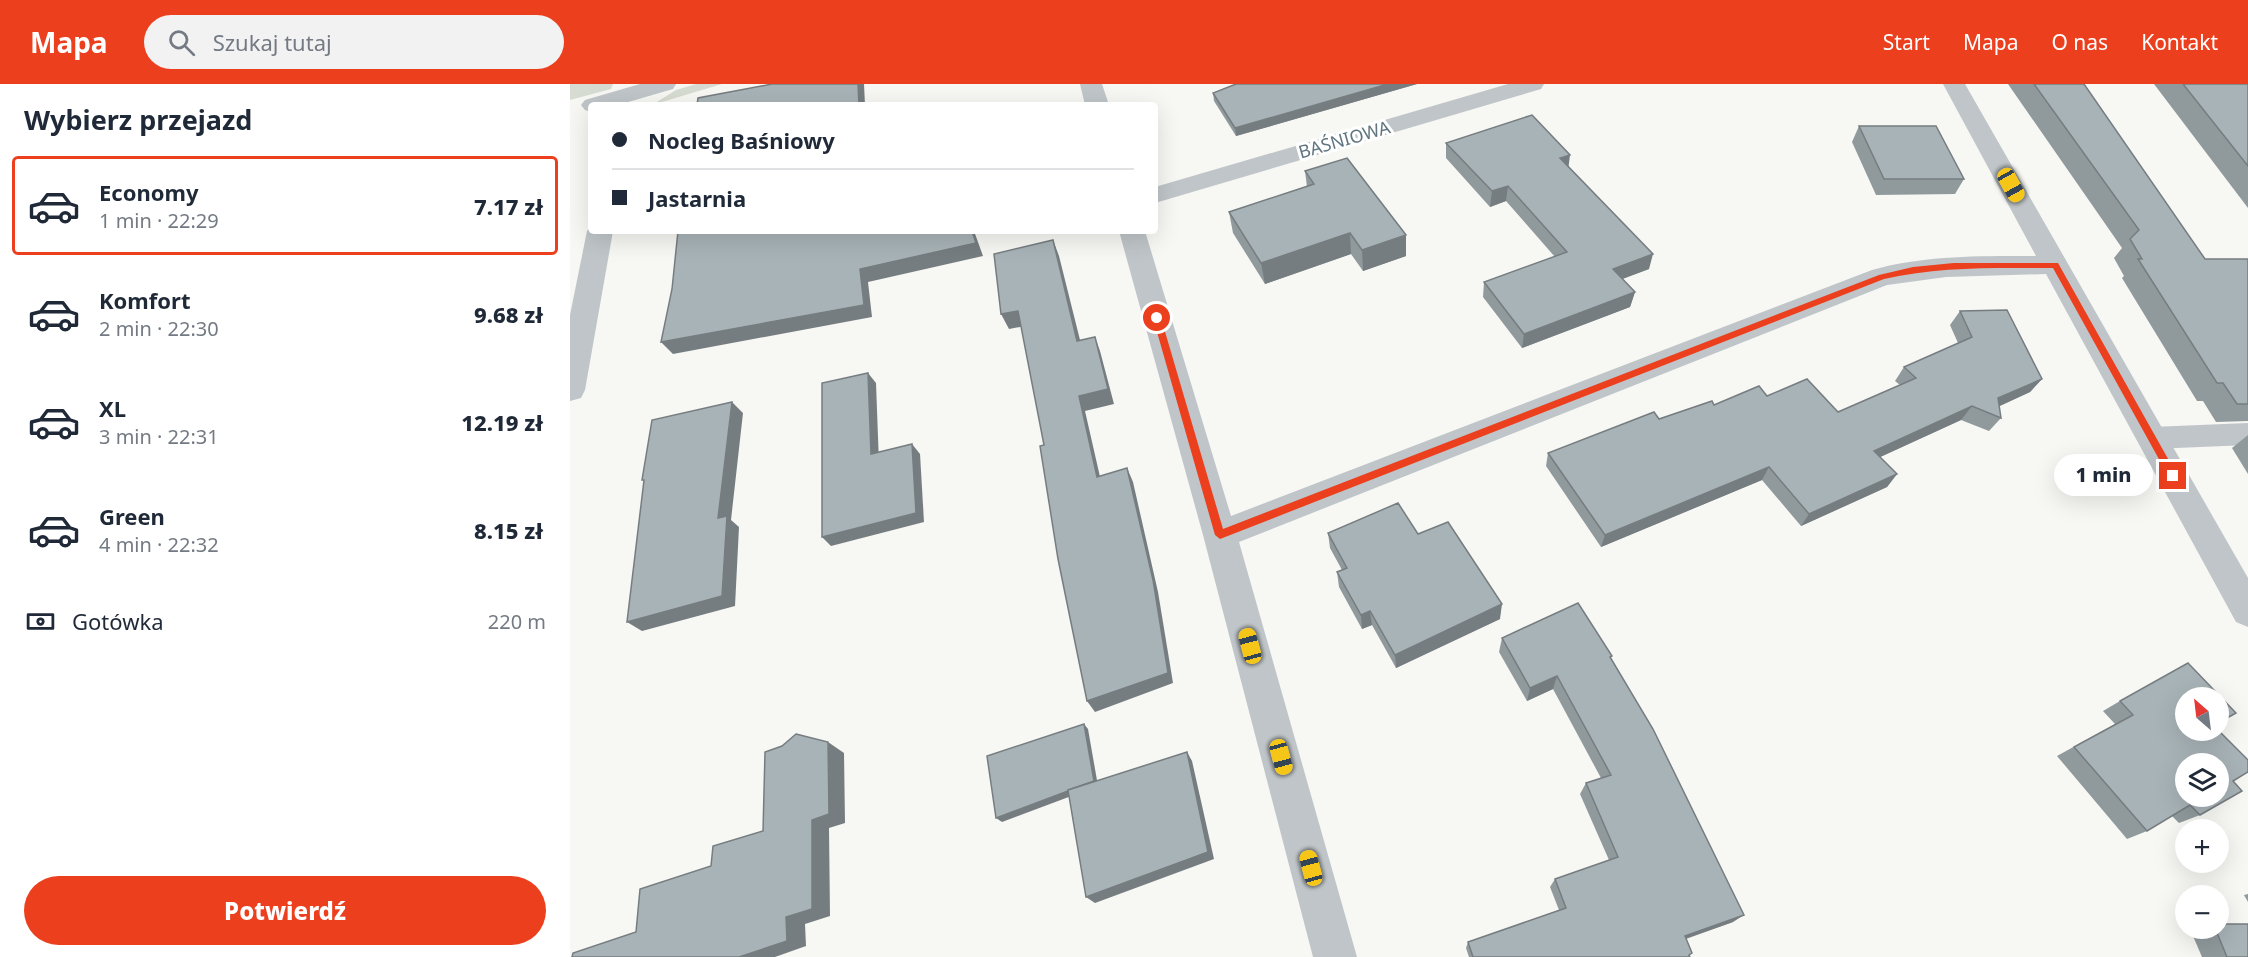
<!DOCTYPE html>
<html lang="pl">
<meta charset="utf-8">
<style>
:root{--surface:#fff;--page:#f2f2f3;--text:#1f2937;--muted:#747a83;--line:#e0e1e3;--accent:#ec3f1e}
body{margin:0;font-family:"Noto Sans",sans-serif;background:var(--page);color:var(--text);height:100vh;display:flex;flex-direction:column;font-size:22px;white-space:nowrap}
*{box-sizing:border-box;margin:0}
p{font-size:20px;color:var(--muted)}
.icon{flex:none;width:33px;height:33px;fill:none;stroke:currentColor;stroke-width:2;stroke-linecap:round;stroke-linejoin:round}
.map{position:relative;flex:1;overflow:hidden}
.details{display:flex;flex-direction:column;background:var(--surface);width:570px}
.details>*{flex:none}
.hud{position:absolute;left:18px;top:18px;width:570px;height:132px;border-radius:6px;box-shadow:0 6px 24px #0002;display:grid;align-content:center;height:132px;padding:0 24px;background:var(--surface)}
.needle{width:39px;rotate:332deg}
.buttons{position:absolute;left:1605px;top:603px;display:grid;gap:12px}
.buttons a{display:grid;place-items:center;width:54px;height:54px;border-radius:50%;background:var(--surface);box-shadow:0 6px 24px #0002;font-size:30px}
.end{position:absolute;width:27px;height:27px;margin:-14px;border:8px solid #ec3f1e;background:#fff;box-shadow:0 0 0 3px #fff}
.from{border-radius:50%}
.bubble{position:absolute;height:42px;border-radius:21px;background:var(--surface);box-shadow:0 6px 24px #0002;font-size:20px;font-weight:800;line-height:42px;text-align:center}
.car{position:absolute;width:18px;height:36px;margin:-18px -9px;border-radius:8px;box-shadow:0 0 4px 2px #0007;background:linear-gradient(#f5c518 24%,#345 0 40%,#f5c518 0 76%,#345 0 86%,#f5c518 0)}
.hud b{display:flex;align-items:center;gap:21px;height:57px;font-size:22px}
.hud b+b{border-top:2px solid var(--line)}
.hud i{width:15px;height:15px;background:var(--text)}
ul{padding:0;list-style:none}
li{display:flex;align-items:center;gap:18px;height:99px;margin:0 12px 9px;padding:0 12px;border:3px solid transparent;border-radius:6px}
li div{flex:1}
li b{display:block;font-size:22px}
li em{font-style:normal;font-weight:800}
li.selected{border-color:var(--accent)}
li>.icon{width:54px;height:54px;stroke-width:1.5}
h2{padding:0 24px;font-size:27px;line-height:72px}
.pay{display:flex;align-items:center;gap:15px;height:66px;padding:0 24px;font-size:22px}
.pay p{margin-inline-start:auto}
.button{display:flex;gap:12px;margin-top:auto;padding:12px 24px}
.button a{flex:1;height:69px;border-radius:36px;background:var(--accent);color:#fff;font-size:24px;font-weight:800;line-height:69px;text-align:center}
header{display:flex;align-items:center;gap:36px;box-sizing:border-box;height:84px;padding:0 30px;background:var(--accent);color:#fff}
header strong{font-size:28px}
nav{display:flex;gap:33px;margin-inline-start:auto;font-size:21px}
.search{width:420px;height:54px;background:var(--page);display:flex;align-items:center;gap:15px;box-sizing:border-box;padding:0 21px;border-radius:33px;color:var(--muted);font-size:22px}
main{display:flex;flex:1;min-height:0}
.map>svg:first-child{display:block}
</style>
<header>
<strong>Mapa</strong>
<div class="search"><svg class="icon" aria-label="search" viewBox="0 0 24 24"><circle cx="10" cy="10" r="6"/><path d="M15 15l6 6"/></svg>Szukaj tutaj</div>
<nav><a>Start</a><a>Mapa</a><a>O nas</a><a>Kontakt</a></nav>
</header>
<main>
<section class="details">
<h2>Wybierz przejazd</h2>
<ul>
<li class="selected"><svg class="icon" aria-label="car" viewBox="0 0 24 24"><path d="M5 17H2v-5l4-1 3-4h7l3 4 3 1v5h-3M9 17h6M6 11h13"/><circle cx="7" cy="17" r="2"/><circle cx="17" cy="17" r="2"/></svg><div><b>Economy</b><p>1 min · 22:29</p></div><em>7.17 zł</em></li>
<li><svg class="icon" aria-label="car" viewBox="0 0 24 24"><path d="M5 17H2v-5l4-1 3-4h7l3 4 3 1v5h-3M9 17h6M6 11h13"/><circle cx="7" cy="17" r="2"/><circle cx="17" cy="17" r="2"/></svg><div><b>Komfort</b><p>2 min · 22:30</p></div><em>9.68 zł</em></li>
<li><svg class="icon" aria-label="car" viewBox="0 0 24 24"><path d="M5 17H2v-5l4-1 3-4h7l3 4 3 1v5h-3M9 17h6M6 11h13"/><circle cx="7" cy="17" r="2"/><circle cx="17" cy="17" r="2"/></svg><div><b>XL</b><p>3 min · 22:31</p></div><em>12.19 zł</em></li>
<li><svg class="icon" aria-label="car" viewBox="0 0 24 24"><path d="M5 17H2v-5l4-1 3-4h7l3 4 3 1v5h-3M9 17h6M6 11h13"/><circle cx="7" cy="17" r="2"/><circle cx="17" cy="17" r="2"/></svg><div><b>Green</b><p>4 min · 22:32</p></div><em>8.15 zł</em></li>
</ul>
<div class="pay"><svg class="icon" aria-label="cash" viewBox="0 0 24 24"><path d="M3 7h18v10H3z"/><circle cx="12" cy="12" r="2"/></svg>Gotówka<p>220 m</p></div>
<div class="button"><a>Potwierdź</a></div>
</section>
<div class="map">
<svg width="1678" height="873" viewBox="0 0 1678 873">
<rect width="100%" height="100%" fill="#f7f7f3"/>
<g fill="#d7dcd2">
<polygon points="0,0 43,0 41,5 0,16"/>
<polygon points="126,0 152,0 82,21 106,6"/>
</g>
<g fill="none" stroke-linecap="round" stroke-linejoin="round">
<polygon fill="#bfc5c8" fill-rule="evenodd" points="1678,339 1678,361 1582,365 1572,362 1568,354 1572,346 1582,343"/>
<g fill="#bfc5c8" fill-rule="evenodd">
<polygon points="510,0 532,0 539,21 515,21"/>
<polygon points="938,0 974,0 971,5 585,119 585,103"/>
<path d="M1373,0H1395L1678,494V543L1666,538L1476,190L1376,193L1317,201L669,458L787,873H743L633,451L549,147H575L661,432L1302,186C1355,171 1412,172 1466,172Z"/>
<polygon points="21,141 21,147 43,147 15,306 11,314 0,317 0,231 17,147"/>
</g>
<polygon fill="#bfc5c8" fill-rule="evenodd" points="70,0 106,0 103,5 48,21 21,21 21,28 15,26 11,21 15,16"/>
</g>
<g fill="#909a9d">
<polygon points="666,0 847,0 666,52 644,17 643,9"/>
<polygon points="1438,0 1514,0 1635,175 1678,175 1678,337 1646,338 1633,317 1627,317 1552,194 1554,192 1544,174 1552,164"/>
<polygon points="1584,0 1678,0 1678,124"/>
<polygon points="1289,42 1394,95 1385,110 1306,111 1282,58"/>
<polygon points="876,59 998,82 1079,185 1052,195 1065,208 1060,223 952,264 913,213 914,198 985,173 936,117 920,123 876,74"/>
<polygon points="735,87 836,172 793,187 781,170 695,200 663,149 659,128 737,103"/>
<polygon points="1390,227 1472,295 1460,308 1429,322 1431,334 1419,347 1391,336 1310,373 1327,390 1317,403 1231,442 1192,396 1031,463 976,382 978,369 1089,335 1144,321 1197,312 1268,328 1330,301 1325,297 1334,283 1388,259 1380,241"/>
<polygon points="1678,351 1678,390 1662,364"/>
<polygon points="758,449 848,450 930,535 826,584 802,541 792,545 769,503 767,488 772,486 760,464"/>
<polygon points="932,554 1041,574 1163,838 1116,855 1120,873 899,873 896,864 898,858 989,826 980,803 985,795 1039,776 1010,710 1016,699 1031,694 983,605 957,617 929,568"/>
<polygon points="1616,614 1663,697 1630,731 1609,739 1602,732 1577,747 1557,755 1487,672 1545,640 1533,627 1550,617"/>
<polygon points="1678,810 1678,818 1674,811"/>
<polygon points="1623,844 1648,844 1678,873 1632,873 1620,845"/>
</g>
<g fill="#767d80">
<polygon points="288,0 294,0 295,21 289,21"/>
<polygon points="818,0 847,0 666,52 665,44"/>
<polygon points="1000,71 998,87 990,74"/>
<polygon points="938,102 936,117 920,123 922,107"/>
<polygon points="402,147 404,147 413,172 298,198 302,233 103,270 91,258 290,185"/>
<polygon points="780,149 781,170 695,200 691,179"/>
<polygon points="836,151 836,172 793,187 792,166"/>
<polygon points="483,156 489,172 514,272 507,257"/>
<polygon points="1083,170 1079,185 1039,200 1043,185"/>
<polygon points="1065,208 1060,223 952,264 954,250"/>
<polygon points="448,227 455,242 439,245 431,230"/>
<polygon points="525,253 530,267 544,320 515,327 533,406 527,393 509,312"/>
<polygon points="298,289 306,299 309,380 301,370"/>
<polygon points="1472,295 1460,308 1417,328 1428,314"/>
<polygon points="162,318 173,329 161,436 169,443 165,522 72,547 57,538 148,434"/>
<polygon points="1402,322 1391,336 1295,380 1304,367"/>
<polygon points="342,360 350,370 354,438 261,462 252,453"/>
<polygon points="1199,383 1192,396 1031,463 1035,451"/>
<polygon points="557,384 563,398 588,508 603,599 525,628 517,617"/>
<polygon points="1327,390 1317,403 1231,442 1239,430"/>
<polygon points="932,520 930,535 826,584 825,571"/>
<polygon points="800,527 802,541 792,545 791,531"/>
<polygon points="987,592 983,605 957,617 960,604"/>
<polygon points="514,640 518,645 528,702 432,738 426,734"/>
<polygon points="258,658 274,669 275,739 259,744 260,832 235,840 236,862 205,873 169,873 216,833 242,736"/>
<polygon points="617,668 622,677 644,775 525,819 516,813"/>
<polygon points="1174,831 1163,838 1106,858 1115,852"/>
</g>
<g fill="#a8b3b7" stroke="#767d80" stroke-width="1.5" fill-rule="evenodd">
<polygon points="202,0 288,0 289,21 127,21 128,14"/>
<polygon points="666,0 818,0 665,44 643,9"/>
<polygon points="1464,0 1514,0 1635,175 1678,175 1678,320 1667,320 1653,299 1647,299 1568,175 1572,175 1560,155 1569,146"/>
<polygon points="1613,0 1678,0 1678,82"/>
<polygon points="962,31 1000,71 990,74 1083,170 1043,185 1065,208 954,250 914,198 997,168 938,102 922,107 876,59"/>
<polygon points="1289,42 1366,42 1394,95 1314,95"/>
<polygon points="777,74 836,151 792,166 780,149 691,179 659,128 744,100 735,87"/>
<polygon points="108,147 402,147 406,159 290,185 294,221 91,258 102,205"/>
<polygon points="483,156 507,257 525,253 538,305 509,312 527,393 557,384 583,496 598,589 517,617 488,475 470,362 474,361 448,227 431,230 424,170"/>
<polygon points="1437,226 1472,295 1428,314 1431,334 1402,322 1304,367 1327,390 1239,430 1199,383 1035,451 978,369 1084,328 1089,335 1142,317 1144,321 1189,302 1197,312 1237,295 1268,328 1346,294 1334,283 1402,253 1390,227"/>
<polygon points="298,289 301,370 342,360 346,429 252,453 252,299"/>
<polygon points="162,318 148,434 157,432 152,512 57,538 74,396 72,396 82,336"/>
<polygon points="828,419 848,450 878,438 932,520 825,571 800,527 791,531 767,488 777,484 758,449"/>
<polygon points="1008,519 1042,572 1040,573 1083,645 1174,831 1115,852 1122,869 1119,871 1120,873 903,873 898,858 996,824 985,795 1048,773 1016,699 1041,691 987,592 960,604 932,554"/>
<path d="M1618,579L1666,629L1648,639V614H1616V646H1648L1678,676V688L1663,697L1672,707L1630,731L1620,721L1577,747L1504,663L1563,631L1550,617ZM1616,680H1648V712H1616Z"/>
<polygon points="514,640 524,697 498,706 498,707 426,734 417,672"/>
<polygon points="226,650 258,658 259,730 242,736 242,825 216,833 217,857 169,873 2,873 3,869 66,848 70,805 141,782 143,762 193,747 195,668 212,662"/>
<polygon points="617,668 638,768 516,813 498,706"/>
<polygon points="1648,840 1678,840 1678,873 1657,873 1645,844 1648,844"/>
</g>
<path fill="#ec3f1e" d="M1384,179H1488L1606,389V395H1600L1483,184C1426,184 1370,182 1314,195L650,455L645,451L583,234L587,231L591,234L653,445L1309,191L1343,183Z"/>
<g text-anchor="middle" dominant-baseline="central" stroke-width="6" stroke-linejoin="round" paint-order="stroke">
<g font-size="18" fill="#607580" stroke="#fff">
<text transform="translate(774 55) rotate(-16)">BAŚNIOWA</text>
</g>
</g>
</svg>
<div class="buttons">
<a><svg class="needle" viewBox="-14 -14 28 28"><path d="M0-13l5 13h-10z" fill="#e53935"/><path d="M0 13l5-13h-10z" fill="#747a83"/></svg></a>
<a><svg class="icon" aria-label="layers" viewBox="0 0 24 24"><path d="M12 4l9 5-9 5-9-5zM3 14l9 5 9-5"/></svg></a>
<a>+</a>
<a>−</a>
</div>
<i class="end from" style="left:587px;top:234px"></i>
<i class="end" style="left:1603px;top:392px"></i>
<div class="bubble" style="left:1484px;top:370px;width:99px">1 min</div>
<i class="car" style="left:1441px;top:101px;rotate:151deg"></i>
<i class="car" style="left:680px;top:562px;rotate:345deg"></i>
<i class="car" style="left:711px;top:673px;rotate:165deg"></i>
<i class="car" style="left:741px;top:784px;rotate:345deg"></i>
<div class="hud">
<b><i class="from"></i>Nocleg Baśniowy</b>
<b><i></i>Jastarnia</b>
</div>
</div>
</main>
